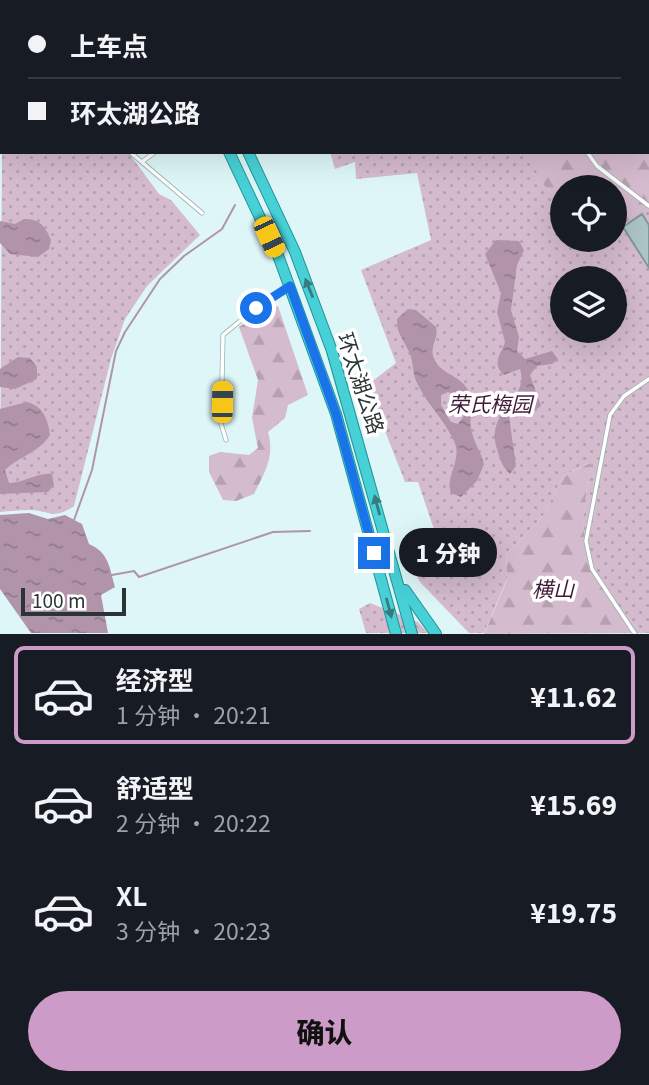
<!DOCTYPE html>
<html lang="zh">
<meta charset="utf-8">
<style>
:root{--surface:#171b24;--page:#242831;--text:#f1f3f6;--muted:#9ea1a6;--line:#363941;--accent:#cc9bc7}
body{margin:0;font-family:Georgia,"Noto Sans SC",serif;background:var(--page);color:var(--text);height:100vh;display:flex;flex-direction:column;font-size:26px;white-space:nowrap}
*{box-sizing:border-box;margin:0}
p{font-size:23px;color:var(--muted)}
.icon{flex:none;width:38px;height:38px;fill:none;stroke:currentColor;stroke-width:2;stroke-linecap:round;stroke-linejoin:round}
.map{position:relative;height:634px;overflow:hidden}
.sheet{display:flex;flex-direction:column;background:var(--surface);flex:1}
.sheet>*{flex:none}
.banner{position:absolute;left:0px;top:0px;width:649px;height:154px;box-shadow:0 7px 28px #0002;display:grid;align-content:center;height:154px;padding:0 28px;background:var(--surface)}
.tools{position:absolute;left:550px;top:175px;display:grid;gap:14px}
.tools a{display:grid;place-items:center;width:77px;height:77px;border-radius:50%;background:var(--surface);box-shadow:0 7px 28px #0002;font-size:35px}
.scale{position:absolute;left:21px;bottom:18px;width:105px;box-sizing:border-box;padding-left:7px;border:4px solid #2c3535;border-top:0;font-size:19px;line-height:24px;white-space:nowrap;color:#2c3535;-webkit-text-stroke:5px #fff;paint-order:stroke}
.end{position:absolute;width:32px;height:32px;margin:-16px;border:9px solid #1a73e8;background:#fff;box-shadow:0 0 0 4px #fff}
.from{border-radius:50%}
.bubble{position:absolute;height:49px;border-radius:24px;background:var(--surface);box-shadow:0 7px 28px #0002;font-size:23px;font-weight:800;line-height:49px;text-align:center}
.car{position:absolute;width:21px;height:42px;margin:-21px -10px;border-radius:9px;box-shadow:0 0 5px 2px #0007;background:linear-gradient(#f5c518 24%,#345 0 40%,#f5c518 0 76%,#345 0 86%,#f5c518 0)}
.banner b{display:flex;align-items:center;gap:24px;height:66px;font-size:26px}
.banner b+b{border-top:2px solid var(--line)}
.banner i{width:18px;height:18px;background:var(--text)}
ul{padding:12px 0 0;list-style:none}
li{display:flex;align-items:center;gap:21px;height:98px;margin:0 14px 10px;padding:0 14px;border:4px solid transparent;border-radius:10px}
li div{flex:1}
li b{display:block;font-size:26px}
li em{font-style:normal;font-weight:800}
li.selected{border-color:var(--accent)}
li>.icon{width:63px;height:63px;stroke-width:1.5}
.button{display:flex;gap:14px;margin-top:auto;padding:14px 28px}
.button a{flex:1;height:80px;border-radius:42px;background:var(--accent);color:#111;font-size:28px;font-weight:800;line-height:80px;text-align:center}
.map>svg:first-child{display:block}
</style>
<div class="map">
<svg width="649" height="634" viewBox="0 0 649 634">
<defs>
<pattern id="grass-dots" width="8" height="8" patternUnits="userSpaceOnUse" patternTransform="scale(1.75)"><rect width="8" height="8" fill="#d4bbcd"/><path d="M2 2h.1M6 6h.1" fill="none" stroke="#b6a1b1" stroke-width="1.8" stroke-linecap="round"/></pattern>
<pattern id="forest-firs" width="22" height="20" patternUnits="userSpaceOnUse" patternTransform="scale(1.75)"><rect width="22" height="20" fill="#d4bbcd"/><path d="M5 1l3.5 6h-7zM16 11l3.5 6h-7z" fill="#b6a1b1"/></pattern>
<pattern id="water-ripples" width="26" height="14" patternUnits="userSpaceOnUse" patternTransform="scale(1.75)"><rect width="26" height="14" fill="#b194aa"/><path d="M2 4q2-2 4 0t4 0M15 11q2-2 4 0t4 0" fill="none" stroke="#907a8b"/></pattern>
</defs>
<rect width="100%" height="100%" fill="#def6f7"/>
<g fill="url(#grass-dots)" fill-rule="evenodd">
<path d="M207,0H649V633H643C616,606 587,570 584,529C582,508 589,485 589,463L563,476L543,516L506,555L507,579L484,633H469L420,582L406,557L437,538L418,482H405L385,431L361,390L396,363L361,270L431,240L417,173L356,179L355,162L335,169L330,152H648V2ZM562,187H614V240H562ZM562,278H614V331H562Z"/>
<path d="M2,147V152H128L159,194L171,200L200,235L147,286L125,319L111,359L74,506C53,520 51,511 30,510C20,510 10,511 0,512Z"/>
<polygon points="370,603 418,622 428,633 366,633 359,609"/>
</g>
<g fill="url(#forest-firs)">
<polygon points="444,0 649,0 649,208 635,219 614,223 614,187 562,187 562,205 544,185 525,152 648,152 648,2"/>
<path d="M278,306L308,395L288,405L285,418L268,432C275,456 265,472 254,494L236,501L223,500L209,472V456L220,452L249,455L258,448L252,418L258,380L239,327L258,314Z"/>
<path d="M590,463C588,484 583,508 584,529C587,570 616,606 643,633L484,634L507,580L506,555L543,516L563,476Z"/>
</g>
<g fill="url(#water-ripples)" fill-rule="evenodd">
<path d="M24,219C40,219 45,226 51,240L49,249L38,257L10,254L0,243V221L15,224Z"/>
<path d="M496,240L519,241L524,250L517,265L511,310L519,337L517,351L525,359L552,351L558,359L552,364L537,366L530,375L541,406L532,412L525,402L518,404L509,416L516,466L510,474C502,467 500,459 497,449C484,410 530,401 520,369L504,375C491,363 501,355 505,342L497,312L501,293L485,254Z"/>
<path d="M408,309L416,310L436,327C439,338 429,347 434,358C439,373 458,375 466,387C479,405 468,413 471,428C473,441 481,452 484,464L477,481L461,497L451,493C445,475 463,460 454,441C445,421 428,405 418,385C412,374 414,365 410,354C405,341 396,334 397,319ZM448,392L459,399L466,413L458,424L451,422L441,405V395Z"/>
<polygon points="18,357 30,358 37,367 37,379 15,389 0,387 0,369"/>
<path d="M27,402C43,406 48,419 50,435C40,452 18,457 5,470L9,483C25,483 37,472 52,474L54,485L48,492L0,494V409Z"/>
<path d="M29,513L48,519L65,515L82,524L89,544C109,553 109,566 115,587L101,595L108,633H31L0,589V515Z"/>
</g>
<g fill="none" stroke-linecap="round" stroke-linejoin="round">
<g stroke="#b194aa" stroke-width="2">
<polyline points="74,520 92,470 116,351 125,332 160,279 184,256 222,229 235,205"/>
<polyline points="112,575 134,571 139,577 273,532 310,531"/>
</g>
</g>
<polygon fill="#aec5c5" stroke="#819898" stroke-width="2" points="642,214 649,225 649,268 623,227"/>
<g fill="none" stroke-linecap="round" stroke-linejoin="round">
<g stroke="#9ab1b1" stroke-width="5">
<g id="service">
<polyline points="130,152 202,213"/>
<polyline points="587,152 597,166 649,206"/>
<polyline points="142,162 155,152"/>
<polyline points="226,440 221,424 223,335 256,308 288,288"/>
<polyline points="635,634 592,569 586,541 610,415 624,396 649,379"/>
</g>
</g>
<g stroke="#9ab1b1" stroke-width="10">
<polyline id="tertiary" points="0,132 2,131"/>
</g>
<g stroke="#209396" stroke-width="12">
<g id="trunk">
<polyline points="170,0 171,2"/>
<polyline points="190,0 190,2"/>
<polyline points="229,152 279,258 336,414 396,634"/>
<polyline points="248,152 295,252 332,351 412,634"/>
<polyline points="405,590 436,634"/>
</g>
</g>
<use href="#service" stroke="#fff" stroke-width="3.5"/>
<use href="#tertiary" stroke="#fff" stroke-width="8"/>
<use href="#trunk" stroke="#47d0d6" stroke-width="10"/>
</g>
<defs><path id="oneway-solid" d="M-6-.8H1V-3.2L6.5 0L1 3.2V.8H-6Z" transform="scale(1.75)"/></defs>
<g fill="#387b7d">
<use href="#oneway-solid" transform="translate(309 288) rotate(-112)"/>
<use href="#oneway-solid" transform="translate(377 505) rotate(-105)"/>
<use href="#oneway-solid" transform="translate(389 608) rotate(75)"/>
</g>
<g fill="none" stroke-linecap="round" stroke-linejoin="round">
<polyline stroke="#1a73e8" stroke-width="9" points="256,308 290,286 336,414 374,553"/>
</g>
<g text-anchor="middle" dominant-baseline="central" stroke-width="7" stroke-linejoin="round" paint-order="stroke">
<g font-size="21" fill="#2c3535" stroke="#fff">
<text transform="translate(362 383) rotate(72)">环太湖公路</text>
</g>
<g font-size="21" font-style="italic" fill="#3f1938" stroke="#fff">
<text x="490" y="403">荣氏梅园</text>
<text x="553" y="588">横山</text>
</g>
</g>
</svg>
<div class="tools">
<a><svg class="icon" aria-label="locate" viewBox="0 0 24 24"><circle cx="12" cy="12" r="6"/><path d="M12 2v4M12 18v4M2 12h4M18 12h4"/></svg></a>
<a><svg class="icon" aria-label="layers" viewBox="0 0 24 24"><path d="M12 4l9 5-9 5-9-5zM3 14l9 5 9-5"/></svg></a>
</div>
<div class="scale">100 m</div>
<i class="end from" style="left:256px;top:308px"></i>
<i class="end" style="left:374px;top:553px"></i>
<div class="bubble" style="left:399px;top:528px;width:98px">1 分钟</div>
<i class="car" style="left:269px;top:237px;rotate:155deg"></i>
<i class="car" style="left:222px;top:402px;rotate:1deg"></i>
<div class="banner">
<b><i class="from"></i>上车点</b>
<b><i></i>环太湖公路</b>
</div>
</div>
<section class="sheet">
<ul>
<li class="selected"><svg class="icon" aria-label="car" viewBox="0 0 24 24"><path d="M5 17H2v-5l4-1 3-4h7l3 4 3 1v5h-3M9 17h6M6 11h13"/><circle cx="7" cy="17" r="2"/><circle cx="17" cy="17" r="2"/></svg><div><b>经济型</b><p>1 分钟 · 20:21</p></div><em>¥11.62</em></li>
<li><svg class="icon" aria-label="car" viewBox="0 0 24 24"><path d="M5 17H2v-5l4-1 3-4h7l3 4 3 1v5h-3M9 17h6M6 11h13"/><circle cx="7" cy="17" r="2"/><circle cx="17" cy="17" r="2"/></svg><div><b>舒适型</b><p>2 分钟 · 20:22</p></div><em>¥15.69</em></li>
<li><svg class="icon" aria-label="car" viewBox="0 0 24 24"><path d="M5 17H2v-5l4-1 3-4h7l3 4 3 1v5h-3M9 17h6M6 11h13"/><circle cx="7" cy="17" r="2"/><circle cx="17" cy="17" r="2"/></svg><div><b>XL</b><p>3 分钟 · 20:23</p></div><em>¥19.75</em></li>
</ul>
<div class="button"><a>确认</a></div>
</section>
